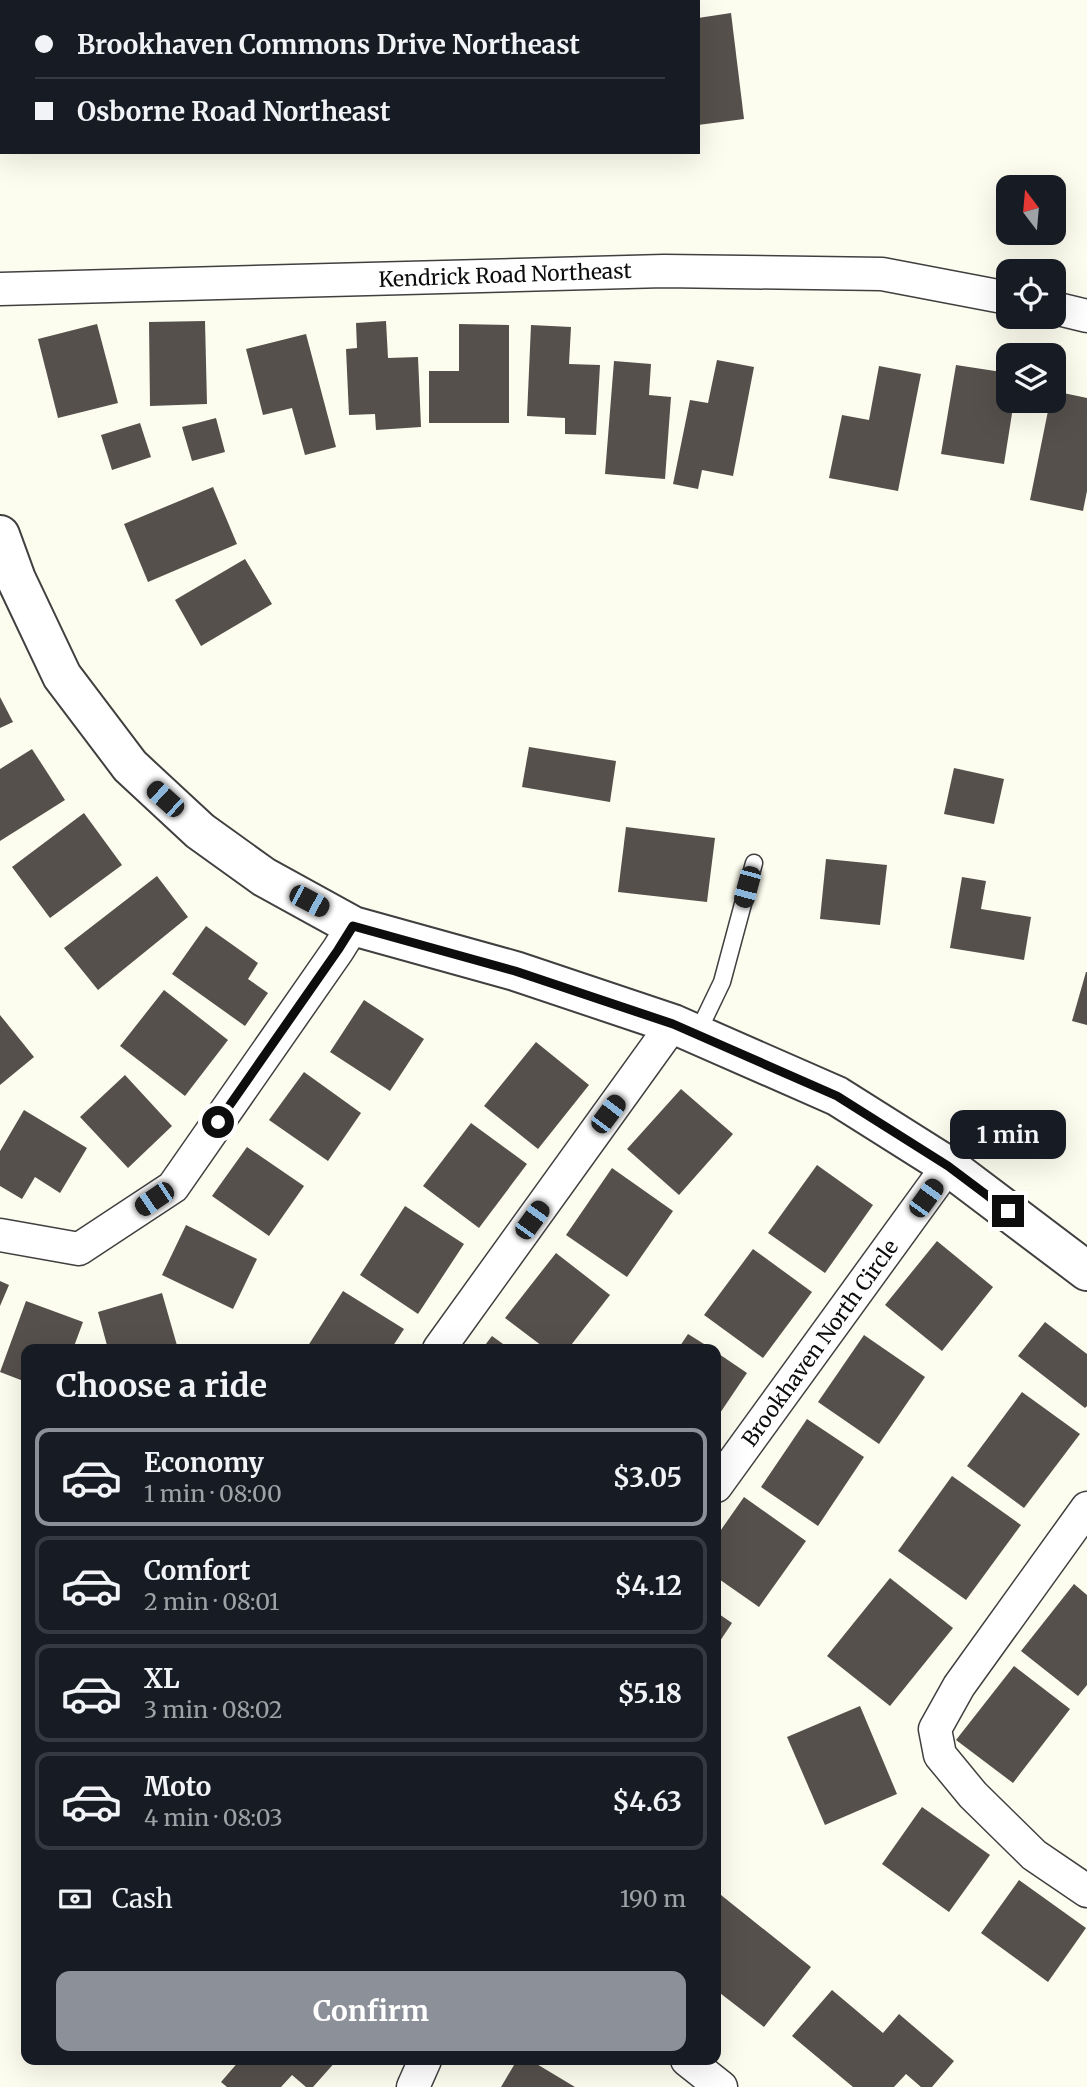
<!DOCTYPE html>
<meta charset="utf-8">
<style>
:root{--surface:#171b24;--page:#242831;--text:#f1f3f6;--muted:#9ea1a6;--line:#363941;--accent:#8c9099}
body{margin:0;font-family:Merriweather,serif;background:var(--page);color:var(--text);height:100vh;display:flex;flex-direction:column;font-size:26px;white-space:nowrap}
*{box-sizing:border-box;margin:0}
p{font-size:23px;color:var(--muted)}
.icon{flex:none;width:38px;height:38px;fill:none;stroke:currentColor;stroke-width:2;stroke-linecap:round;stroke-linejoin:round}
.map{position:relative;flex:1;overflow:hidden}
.details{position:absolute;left:21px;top:1344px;width:700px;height:721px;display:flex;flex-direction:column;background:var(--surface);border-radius:14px;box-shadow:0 7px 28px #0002}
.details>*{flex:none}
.hud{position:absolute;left:0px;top:0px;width:700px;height:154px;box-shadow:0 7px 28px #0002;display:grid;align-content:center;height:154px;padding:0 35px;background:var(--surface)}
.needle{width:46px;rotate:344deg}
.tools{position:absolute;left:996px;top:175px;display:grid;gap:14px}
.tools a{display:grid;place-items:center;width:70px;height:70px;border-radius:14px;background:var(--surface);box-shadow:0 7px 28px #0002;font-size:35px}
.end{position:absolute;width:32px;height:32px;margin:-16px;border:9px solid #0d0d0d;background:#fff;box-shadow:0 0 0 4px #fff}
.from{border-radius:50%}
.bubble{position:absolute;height:49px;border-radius:14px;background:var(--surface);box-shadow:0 7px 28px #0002;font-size:23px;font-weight:700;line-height:49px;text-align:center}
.car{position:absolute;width:21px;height:42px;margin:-21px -10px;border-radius:9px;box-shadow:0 0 5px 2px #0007;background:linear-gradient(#222 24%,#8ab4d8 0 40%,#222 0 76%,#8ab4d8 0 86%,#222 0)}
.hud b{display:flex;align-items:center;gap:24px;height:66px;font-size:26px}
.hud b+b{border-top:2px solid var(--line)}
.hud i{width:18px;height:18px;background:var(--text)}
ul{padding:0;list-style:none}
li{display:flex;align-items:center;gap:21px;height:98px;margin:0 14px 10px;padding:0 21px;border:4px solid var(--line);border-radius:14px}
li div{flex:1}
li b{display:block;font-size:26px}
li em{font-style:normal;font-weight:700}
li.current{border-color:var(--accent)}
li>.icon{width:63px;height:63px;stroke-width:1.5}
h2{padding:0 35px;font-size:32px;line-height:84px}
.pay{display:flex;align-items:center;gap:18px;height:77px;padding:0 35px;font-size:26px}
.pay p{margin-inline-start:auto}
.action{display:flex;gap:14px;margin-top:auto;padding:14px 35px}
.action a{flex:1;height:80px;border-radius:14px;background:var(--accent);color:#fff;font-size:28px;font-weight:700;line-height:80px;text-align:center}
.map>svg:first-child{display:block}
</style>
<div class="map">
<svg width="1087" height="2087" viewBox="0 0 1087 2087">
<rect width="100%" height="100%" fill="#fdfdef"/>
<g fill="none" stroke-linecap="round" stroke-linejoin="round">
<g stroke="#467dc0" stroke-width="10">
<polyline points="23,2 25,0"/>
<polyline points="0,20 2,19"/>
</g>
</g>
<g fill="#55504b">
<polygon points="731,13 744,119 698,125 698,18"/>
<polygon points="205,321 207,404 150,406 149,322"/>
<polygon points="386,321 388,358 418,357 421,427 376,430 375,414 349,415 346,349 357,348 356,323"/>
<polygon points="97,324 118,403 58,418 38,339"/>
<polygon points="459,324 509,325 509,423 429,423 429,371 459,371"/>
<polygon points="531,325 571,327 569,364 600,365 596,435 565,434 565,418 527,416"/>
<polygon points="306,334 336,447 305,455 292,408 263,415 246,349"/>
<polygon points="717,360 754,367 733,476 702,470 698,489 673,484 690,400 708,403"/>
<polygon points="614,361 651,364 649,395 671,397 665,479 605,474"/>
<polygon points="956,365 1008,373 1008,401 1014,401 1004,464 941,454"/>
<polygon points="879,366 921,374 898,491 829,478 842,415 869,420"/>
<polygon points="1054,391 1087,398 1087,491 1083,511 1030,500 1050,401 1054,401"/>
<polygon points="216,418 225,452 192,461 182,427"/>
<polygon points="140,423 151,457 112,470 101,435"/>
<polygon points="213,487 237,544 148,582 124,524"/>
<polygon points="245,559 272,604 201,646 175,600"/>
<polygon points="0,697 13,722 0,728"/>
<polygon points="529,747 616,761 610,802 522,787"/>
<polygon points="32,749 65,800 0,841 0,769"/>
<polygon points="954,768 1004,779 994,824 944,814"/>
<polygon points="84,813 122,865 50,918 12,867"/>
<polygon points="626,827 715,838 707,902 618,892"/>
<polygon points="826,859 887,865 880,925 820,919"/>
<polygon points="157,876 188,917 98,990 64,948"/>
<polygon points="962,877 986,881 981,909 1031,917 1024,960 950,948"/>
<polygon points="206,926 258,963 248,979 268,993 245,1026 172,974"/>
<polygon points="1086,972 1087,972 1087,1025 1072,1021"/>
<polygon points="164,990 228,1040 185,1096 120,1046"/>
<polygon points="364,1000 424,1039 390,1091 330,1052"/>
<polygon points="0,1015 34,1057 0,1085"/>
<polygon points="536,1042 589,1085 538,1149 484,1106"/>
<polygon points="304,1072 361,1113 328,1161 269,1120"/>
<polygon points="125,1075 172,1126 128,1168 80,1117"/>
<polygon points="681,1089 733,1134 679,1195 627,1149"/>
<polygon points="24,1110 87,1148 60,1193 35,1177 22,1199 0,1186 0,1151"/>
<polygon points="471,1123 527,1164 479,1228 423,1186"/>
<polygon points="247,1147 304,1186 269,1236 212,1196"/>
<polygon points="817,1165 873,1205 825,1273 768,1233"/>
<polygon points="612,1168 673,1211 627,1277 566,1235"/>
<polygon points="405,1206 464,1244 418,1314 360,1275"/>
<polygon points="186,1225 257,1259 233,1309 162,1275"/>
<polygon points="937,1241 993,1287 942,1351 885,1305"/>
<polygon points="753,1249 812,1292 763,1358 704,1315"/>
<polygon points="556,1253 610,1295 568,1349 546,1349 505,1318"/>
<polygon points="0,1281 9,1285 0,1306"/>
<polygon points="343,1291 404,1329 391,1349 306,1349"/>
<polygon points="162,1293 178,1349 108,1349 98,1312"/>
<polygon points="26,1301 83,1322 73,1349 26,1349 26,1382 0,1372"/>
<polygon points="1045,1322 1087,1354 1087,1406 1085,1408 1018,1356"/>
<polygon points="688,1334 712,1349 678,1349"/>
<polygon points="864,1335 925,1377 879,1444 818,1402"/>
<polygon points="492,1336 510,1349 482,1349"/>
<polygon points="716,1352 747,1373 716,1419"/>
<polygon points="1022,1392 1080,1434 1024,1508 967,1466"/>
<polygon points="807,1419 864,1457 818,1526 761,1487"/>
<polygon points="952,1476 1021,1525 966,1600 898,1551"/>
<polygon points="744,1497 806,1541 759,1607 716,1577 716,1537"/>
<polygon points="890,1578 953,1628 890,1706 827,1656"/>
<polygon points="1074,1584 1087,1595 1087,1685 1078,1696 1021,1651"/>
<polygon points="716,1612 732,1623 716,1647"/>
<polygon points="1014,1666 1070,1709 1013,1783 956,1740"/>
<polygon points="860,1706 897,1794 825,1825 787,1737"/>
<polygon points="922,1807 990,1855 949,1912 882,1864"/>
<polygon points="1019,1880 1086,1928 1048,1982 981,1933"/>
<polygon points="716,1891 811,1967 764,2027 716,1990"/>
<polygon points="832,1990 883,2033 899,2014 954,2061 932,2087 921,2087 906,2074 894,2087 853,2087 792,2036"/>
<polygon points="240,2060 337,2060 313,2087 306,2087 292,2075 281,2087 227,2087 221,2082"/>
<polygon points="517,2060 530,2060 575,2087 501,2087"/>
</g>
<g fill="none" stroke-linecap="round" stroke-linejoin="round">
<g stroke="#404040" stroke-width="19">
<polyline id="service" points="697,1034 722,982 754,863"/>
</g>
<g stroke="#404040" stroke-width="35">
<g id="minor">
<polyline points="0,289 664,271 882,274 1008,298"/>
<polyline points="1054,308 1087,316"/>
<polyline points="0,1235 79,1249 173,1187 338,950 353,926"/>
<polyline points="439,1349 673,1024"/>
<polyline points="716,1486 948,1166"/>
<polyline points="1087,1508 959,1686 935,1729 940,1755 973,1795 1034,1855 1087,1891"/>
<polyline points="687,2060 721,2087"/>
<polyline points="413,2087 425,2060"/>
</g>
</g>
<g stroke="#404040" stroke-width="42">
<polyline id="tertiary" points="0,535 16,579 62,676 130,766 200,831 264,877 353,926 515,971 673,1024 837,1096 948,1166 1087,1271"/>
</g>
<use href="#service" stroke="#fff" stroke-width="16"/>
<use href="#minor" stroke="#fff" stroke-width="32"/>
<use href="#tertiary" stroke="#fff" stroke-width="38"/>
</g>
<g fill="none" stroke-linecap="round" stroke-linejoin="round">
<polyline stroke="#0d0d0d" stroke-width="9" points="218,1122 338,950 353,926 515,971 673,1024 837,1096 948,1166 1008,1211"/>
</g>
<g text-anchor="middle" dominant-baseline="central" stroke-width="7" stroke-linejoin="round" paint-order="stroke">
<g font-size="21" fill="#0d0d0d" stroke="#fff">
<text transform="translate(505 275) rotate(-2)">Kendrick Road Northeast</text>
<text transform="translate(820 1343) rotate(-54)">Brookhaven North Circle</text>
</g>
</g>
</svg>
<div class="tools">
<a><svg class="needle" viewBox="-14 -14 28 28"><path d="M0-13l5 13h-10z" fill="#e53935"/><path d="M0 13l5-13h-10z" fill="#9ea1a6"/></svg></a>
<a><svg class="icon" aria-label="locate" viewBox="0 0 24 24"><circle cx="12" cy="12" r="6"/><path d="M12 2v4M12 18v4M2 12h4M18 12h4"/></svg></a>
<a><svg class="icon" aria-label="layers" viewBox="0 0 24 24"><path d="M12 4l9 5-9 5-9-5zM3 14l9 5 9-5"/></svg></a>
</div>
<i class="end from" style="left:218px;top:1122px"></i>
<i class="end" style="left:1008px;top:1211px"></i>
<div class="bubble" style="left:950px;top:1110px;width:116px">1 min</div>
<i class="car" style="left:165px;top:799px;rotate:312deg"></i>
<i class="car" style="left:747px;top:887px;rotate:195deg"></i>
<i class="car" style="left:309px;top:901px;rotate:118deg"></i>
<i class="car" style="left:608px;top:1114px;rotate:37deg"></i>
<i class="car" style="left:926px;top:1198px;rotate:36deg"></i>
<i class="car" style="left:154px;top:1199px;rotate:236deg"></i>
<i class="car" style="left:532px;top:1220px;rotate:36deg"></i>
<div class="hud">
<b><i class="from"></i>Brookhaven Commons Drive Northeast</b>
<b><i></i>Osborne Road Northeast</b>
</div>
<section class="details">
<h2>Choose a ride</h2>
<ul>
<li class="current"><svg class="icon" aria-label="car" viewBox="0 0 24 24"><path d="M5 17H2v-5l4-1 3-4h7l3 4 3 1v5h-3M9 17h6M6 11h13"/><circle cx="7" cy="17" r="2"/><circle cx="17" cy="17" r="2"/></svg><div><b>Economy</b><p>1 min · 08:00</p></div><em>$3.05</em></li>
<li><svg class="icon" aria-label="car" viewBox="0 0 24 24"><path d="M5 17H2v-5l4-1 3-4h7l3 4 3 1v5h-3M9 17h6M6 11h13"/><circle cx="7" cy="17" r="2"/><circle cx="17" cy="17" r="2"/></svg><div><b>Comfort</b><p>2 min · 08:01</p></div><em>$4.12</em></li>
<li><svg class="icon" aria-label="car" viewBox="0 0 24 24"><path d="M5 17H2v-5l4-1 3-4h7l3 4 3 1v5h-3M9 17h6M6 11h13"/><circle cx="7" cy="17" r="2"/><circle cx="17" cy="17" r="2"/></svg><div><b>XL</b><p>3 min · 08:02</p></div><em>$5.18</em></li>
<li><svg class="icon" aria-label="car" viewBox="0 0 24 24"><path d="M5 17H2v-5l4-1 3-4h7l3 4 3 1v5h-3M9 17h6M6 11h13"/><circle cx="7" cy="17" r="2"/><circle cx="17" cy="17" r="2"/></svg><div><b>Moto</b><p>4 min · 08:03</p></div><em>$4.63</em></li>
</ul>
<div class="pay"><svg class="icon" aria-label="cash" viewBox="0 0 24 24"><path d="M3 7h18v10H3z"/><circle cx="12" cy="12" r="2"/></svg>Cash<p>190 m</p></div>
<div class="action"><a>Confirm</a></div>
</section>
</div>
